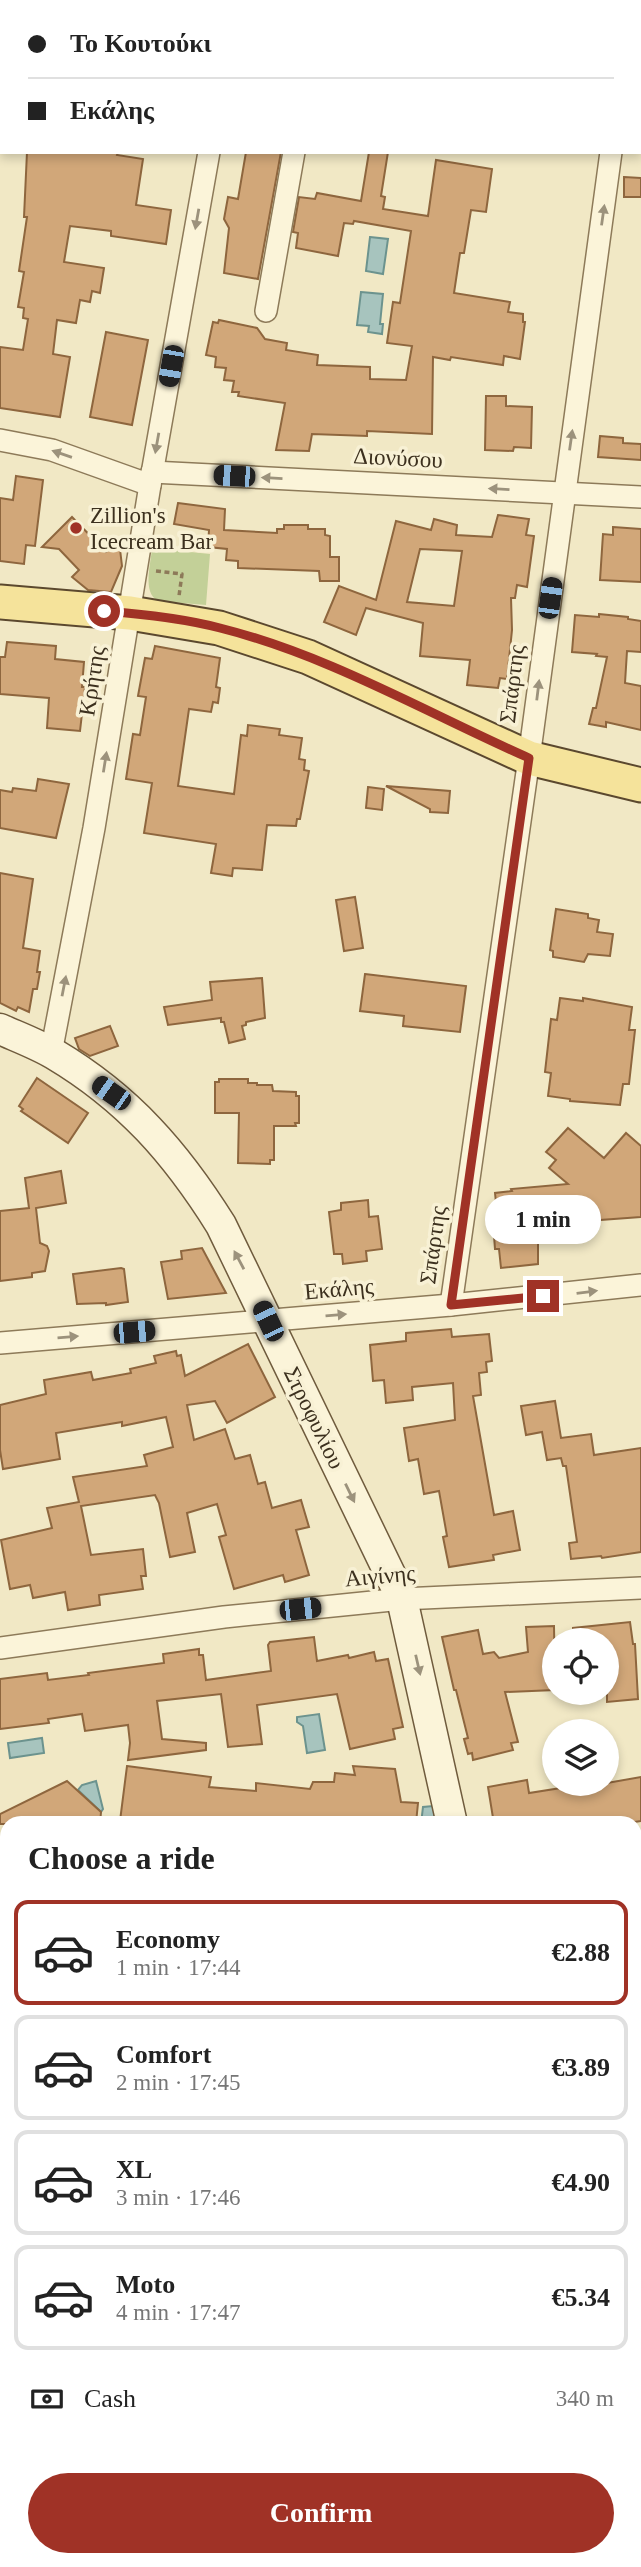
<!DOCTYPE html>
<meta charset="utf-8">
<style>
:root{--surface:#fff;--page:#f6f6f6;--text:#222;--muted:#767676;--line:#e0e0e0;--accent:#a03226}
body{margin:0;font-family:Georgia,serif;background:var(--page);color:var(--text);height:100vh;display:flex;flex-direction:column;font-size:26px;white-space:nowrap}
*{box-sizing:border-box;margin:0}
p{font-size:23px;color:var(--muted)}
.icon{flex:none;width:38px;height:38px;fill:none;stroke:currentColor;stroke-width:2;stroke-linecap:round;stroke-linejoin:round}
.map{position:relative;flex:1;overflow:hidden}
.drawer{position:absolute;left:0px;top:1816px;width:642px;height:751px;display:flex;flex-direction:column;background:var(--surface);border-radius:21px 21px 0 0;box-shadow:0 4px 10px #0003}
.drawer>*{flex:none}
.hud{position:absolute;left:0px;top:0px;width:642px;height:154px;box-shadow:0 4px 10px #0003;display:grid;align-content:center;height:154px;padding:0 28px;background:var(--surface)}
.tools{position:absolute;left:542px;top:1628px;display:grid;gap:14px}
.tools a{display:grid;place-items:center;width:77px;height:77px;border-radius:50%;background:var(--surface);box-shadow:0 4px 10px #0003;font-size:35px}
.end{position:absolute;width:32px;height:32px;margin:-16px;border:9px solid #a03226;background:#fff;box-shadow:0 0 0 4px #fff}
.from{border-radius:50%}
.bubble{position:absolute;height:49px;border-radius:24px;background:var(--surface);box-shadow:0 4px 10px #0003;font-size:23px;font-weight:600;line-height:49px;text-align:center}
.car{position:absolute;width:21px;height:42px;margin:-21px -10px;border-radius:9px;box-shadow:0 0 5px 2px #0007;background:linear-gradient(#222 24%,#8ab4d8 0 40%,#222 0 76%,#8ab4d8 0 86%,#222 0)}
.hud b{display:flex;align-items:center;gap:24px;height:66px;font-size:26px}
.hud b+b{border-top:2px solid var(--line)}
.hud i{width:18px;height:18px;background:var(--text)}
ul{padding:0;list-style:none}
li{display:flex;align-items:center;gap:21px;height:105px;margin:0 14px 10px;padding:0 14px;border:4px solid var(--line);border-radius:14px}
li div{flex:1}
li b{display:block;font-size:26px}
li em{font-style:normal;font-weight:600}
li.selected{border-color:var(--accent)}
li>.icon{width:63px;height:63px;stroke-width:1.5}
h2{padding:0 28px;font-size:32px;line-height:84px}
.pay{display:flex;align-items:center;gap:18px;height:77px;padding:0 28px;font-size:26px}
.pay p{margin-inline-start:auto}
.button{display:flex;gap:14px;margin-top:auto;padding:14px 28px}
.button a{flex:1;height:80px;border-radius:42px;background:var(--accent);color:#fff;font-size:28px;font-weight:600;line-height:80px;text-align:center}
.map>svg:first-child{display:block}
</style>
<div class="map">
<svg width="641" height="2567" viewBox="0 0 641 2567">
<rect width="100%" height="100%" fill="#f1e8c5"/>
<path fill="#c3d098" d="M152,548L210,554L206,605L158,601C142,592 151,564 152,548Z"/>
<g fill="#a7c4be" stroke="#6c938e" stroke-width="2">
<polygon points="370,237 388,239 383,274 366,271"/>
<polygon points="361,292 383,294 380,324 383,324 382,334 368,332 369,326 357,325"/>
<polygon points="319,1714 325,1750 307,1753 303,1726 297,1722 297,1717"/>
<polygon points="42,1738 44,1753 10,1758 8,1743"/>
<polygon points="96,1781 103,1809 101,1812 78,1790 82,1785"/>
<polygon points="433,1806 436,1823 421,1824 423,1807"/>
</g>
<g fill="#d1a779" stroke="#8e663e" stroke-width="2" fill-rule="evenodd">
<polygon points="27,152 118,152 117,155 143,159 136,205 171,210 166,244 111,236 111,231 70,226 64,262 104,268 100,293 92,291 90,302 80,300 76,323 57,320 53,354 70,357 60,417 0,408 0,347 23,350 28,319 23,318 24,308 18,307 24,272 19,271 27,217 24,217"/>
<polygon points="246,152 281,152 258,279 224,273 229,228 224,219 228,197 238,199"/>
<polygon points="369,152 388,152 381,196 385,197 383,209 428,216 436,160 492,169 486,212 471,210 464,253 460,253 454,293 510,302 508,312 523,314 523,322 525,322 520,359 504,356 503,365 451,357 450,360 433,357 432,434 367,431 367,436 312,434 309,451 276,450 285,403 238,396 239,392 232,392 234,381 224,380 226,368 215,367 216,357 206,355 213,322 218,323 219,320 257,328 265,339 287,343 286,350 318,355 317,365 370,367 370,379 406,380 412,346 387,343 393,302 400,303 411,231 354,221 353,224 344,223 338,256 296,248 298,233 293,232 299,197 315,199 317,193 361,201"/>
<polygon points="624,177 641,178 641,197 624,197"/>
<polygon points="106,332 148,340 132,425 90,417"/>
<polygon points="486,396 506,396 506,406 532,407 531,448 514,447 513,451 485,450"/>
<polygon points="600,436 623,438 623,443 641,444 641,460 598,457"/>
<polygon points="16,476 43,480 35,546 26,545 24,564 0,561 0,498 13,500"/>
<polygon points="178,503 225,509 224,530 277,533 277,529 284,529 284,525 308,525 308,529 325,529 325,535 330,536 330,557 339,557 339,581 320,581 319,571 238,568 238,561 226,560 227,549 208,547 209,530 174,524"/>
<path d="M498,515L529,519L526,535L534,536L527,587L517,585L515,598H511L512,630L507,679L500,678L498,688L467,685L470,660L420,656L423,623L366,608L356,635L324,622L339,586L376,600L396,521L431,530L434,519L457,525L456,535L492,537ZM420,549L462,551L454,606L407,602Z"/>
<polygon points="72,517 106,552 119,541 122,566 111,592 88,590 72,577 79,570 59,549 42,547"/>
<polygon points="613,527 641,529 641,582 600,580 603,534 613,535"/>
<polygon points="599,614 628,617 628,619 641,621 641,652 627,651 625,683 641,686 641,730 606,722 606,727 589,724 593,708 596,708 607,657 596,656 597,654 572,652 575,615 599,617"/>
<polygon points="7,642 56,646 55,659 84,662 82,687 85,687 80,731 47,728 49,698 0,694 0,657 5,657"/>
<polygon points="155,646 220,658 216,687 220,688 218,703 213,702 211,712 189,709 178,786 234,794 241,735 247,736 248,725 280,729 279,735 302,738 299,759 305,760 304,770 309,771 300,819 297,819 296,826 267,825 262,870 233,868 232,876 211,873 216,844 144,833 152,783 126,779 133,734 140,735 146,697 138,696 145,658 152,659"/>
<polygon points="38,779 69,784 56,838 0,828 0,790 12,792 13,788 36,791"/>
<polygon points="386,786 450,791 448,813 430,812 430,809"/>
<polygon points="368,787 384,789 382,810 366,808"/>
<polygon points="0,873 33,879 23,948 40,951 37,972 40,972 37,989 33,989 29,1012 18,1007 16,1011 0,1003"/>
<polygon points="355,897 363,948 344,951 336,900"/>
<polygon points="556,909 588,914 588,918 599,920 597,932 613,934 610,956 588,954 584,962 553,957 553,951 550,950"/>
<polygon points="365,974 466,986 460,1032 403,1026 404,1016 360,1011"/>
<polygon points="262,978 265,1018 246,1022 246,1025 242,1026 245,1039 229,1043 224,1022 221,1022 221,1018 168,1025 164,1007 212,1000 210,982"/>
<polygon points="560,998 583,1001 583,998 632,1007 629,1030 635,1030 629,1084 623,1084 620,1105 570,1101 570,1099 548,1096 551,1073 545,1072 551,1019 557,1020"/>
<polygon points="110,1026 118,1046 90,1056 79,1049 75,1038"/>
<polygon points="37,1078 88,1113 68,1143 21,1111 23,1109 19,1106"/>
<polygon points="219,1079 248,1079 248,1083 257,1083 257,1085 272,1085 273,1091 296,1092 296,1096 299,1096 299,1123 295,1123 296,1126 274,1126 274,1160 270,1160 270,1164 238,1163 239,1113 215,1113 215,1082 219,1082"/>
<polygon points="568,1128 604,1158 626,1133 641,1146 641,1217 587,1221 587,1226 538,1231 538,1264 501,1268 499,1249 495,1249 493,1222 498,1222 495,1193 512,1191 511,1189 568,1184 549,1168 556,1160 546,1152"/>
<polygon points="61,1171 66,1203 36,1208 40,1243 47,1246 49,1251 45,1271 32,1273 32,1277 0,1281 0,1211 29,1208 25,1178"/>
<polygon points="368,1200 369,1217 378,1216 382,1249 366,1251 367,1261 343,1264 342,1254 334,1254 329,1212 341,1210 341,1203"/>
<polygon points="202,1248 226,1293 168,1299 161,1262 182,1259 181,1251"/>
<polygon points="121,1268 124,1269 128,1302 106,1305 106,1303 77,1304 73,1274"/>
<polygon points="451,1329 452,1337 489,1334 492,1361 486,1362 487,1372 479,1373 481,1395 473,1396 494,1515 513,1511 520,1550 493,1555 494,1560 449,1567 443,1537 447,1536 439,1491 424,1494 418,1459 409,1461 404,1428 455,1420 453,1383 412,1387 413,1400 386,1403 384,1380 373,1381 370,1345 406,1341 406,1333"/>
<polygon points="248,1344 275,1397 227,1423 215,1401 187,1405 194,1440 225,1429 235,1459 250,1455 258,1484 265,1482 272,1508 301,1500 309,1527 296,1530 309,1575 285,1582 283,1575 234,1589 219,1537 226,1535 217,1504 187,1513 195,1552 170,1557 159,1503 155,1495 81,1506 91,1555 143,1549 146,1576 141,1576 143,1589 99,1595 100,1605 68,1610 65,1592 33,1598 30,1585 10,1589 1,1540 52,1528 47,1508 79,1502 73,1477 147,1466 144,1455 173,1447 166,1417 122,1426 122,1422 56,1433 60,1459 3,1469 0,1450 0,1405 46,1394 44,1380 91,1372 93,1380 131,1373 130,1369 156,1363 154,1356 176,1351 177,1356 181,1355 185,1376"/>
<polygon points="555,1401 561,1438 591,1434 594,1455 641,1448 641,1552 602,1558 601,1556 571,1559 569,1543 577,1542 566,1466 563,1466 561,1458 547,1460 542,1432 526,1435 521,1406"/>
<polygon points="630,1622 633,1644 635,1644 638,1699 607,1702 607,1640 573,1640 573,1628"/>
<polygon points="554,1626 555,1690 505,1692 518,1742 511,1743 513,1750 473,1760 472,1753 468,1754 464,1739 468,1738 456,1690 454,1690 442,1637 478,1630 483,1654 494,1652 499,1658 528,1652 526,1627"/>
<polygon points="314,1637 317,1661 348,1655 349,1658 374,1652 376,1661 388,1659 403,1727 393,1729 395,1739 350,1749 337,1694 257,1705 262,1744 228,1747 221,1694 157,1701 162,1739 206,1743 206,1750 128,1760 130,1743 128,1725 85,1731 82,1714 48,1719 49,1723 0,1729 0,1679 47,1673 48,1680 89,1675 88,1673 164,1663 163,1654 199,1649 199,1655 203,1655 206,1680 271,1671 268,1645 270,1642"/>
<polygon points="127,1766 211,1777 209,1787 256,1791 256,1783 310,1789 313,1782 334,1782 335,1773 355,1775 353,1766 395,1769 401,1802 418,1803 416,1823 394,1822 394,1824 290,1824 265,1821 265,1824 136,1824 120,1821"/>
<polygon points="641,1777 641,1821 622,1824 494,1824 488,1787 527,1780 529,1793 567,1787 571,1784 607,1783"/>
<polygon points="67,1781 101,1812 100,1824 0,1824 0,1814"/>
</g>
<g fill="none" stroke-linecap="round" stroke-linejoin="round">
<g stroke="#8d7a59" stroke-width="24">
<g id="street">
<polyline points="235,2 235,0"/>
<polyline points="632,2 633,0"/>
<polyline points="266,311 294,152"/>
<polyline points="0,440 52,450 150,485"/>
<polyline points="152,472 641,497"/>
<polyline points="51,1053 94,828 150,485 209,152"/>
<polyline points="451,1305 529,758 611,152"/>
<polyline points="0,1343 451,1305 641,1285"/>
<polyline points="0,1648 224,1617 402,1599 641,1588"/>
<polyline points="0,2386 7,2385"/>
<polyline points="635,2493 641,2463"/>
<polyline points="181,2567 219,2560"/>
<polyline points="327,2567 330,2560"/>
<polyline points="627,2567 628,2560"/>
</g>
</g>
<g stroke="#6f5b3d" stroke-width="33">
<g id="secondary">
<path d="M0,1029C18,1037 37,1044 54,1054C128,1098 176,1153 221,1225L402,1599L452,1824"/>
<polyline points="635,2116 641,2121"/>
<polyline points="635,2149 641,2148"/>
<polyline points="0,2177 7,2174"/>
<polyline points="635,2251 641,2254"/>
</g>
</g>
<g stroke="#5b482e" stroke-width="37">
<polyline id="primary" points="0,602 130,613 219,628 308,657 529,758 641,785"/>
</g>
<g stroke="#8d7a59" stroke-width="3.5" stroke-dasharray="5 3.5" stroke-linecap="butt">
<polyline points="640,100 641,100"/>
<polyline points="156,571 182,574 179,596"/>
</g>
<use href="#street" stroke="#fbf4d9" stroke-width="21"/>
<use href="#secondary" stroke="#fbf4d9" stroke-width="30"/>
<use href="#primary" stroke="#f5e39b" stroke-width="33"/>
</g>
<defs><path id="oneway-solid" d="M-6-.8H1V-3.2L6.5 0L1 3.2V.8H-6Z" transform="scale(1.75)"/></defs>
<g fill="#9c927c">
<use href="#oneway-solid" transform="translate(603 215) rotate(-82)"/>
<use href="#oneway-solid" transform="translate(197 219) rotate(100)"/>
<use href="#oneway-solid" transform="translate(571 440) rotate(-82)"/>
<use href="#oneway-solid" transform="translate(157 443) rotate(100)"/>
<use href="#oneway-solid" transform="translate(62 454) rotate(-161)"/>
<use href="#oneway-solid" transform="translate(272 478) rotate(-177)"/>
<use href="#oneway-solid" transform="translate(499 489) rotate(-177)"/>
<use href="#oneway-solid" transform="translate(538 690) rotate(-83)"/>
<use href="#oneway-solid" transform="translate(105 762) rotate(-81)"/>
<use href="#oneway-solid" transform="translate(64 986) rotate(-79)"/>
<use href="#oneway-solid" transform="translate(239 1260) rotate(-118)"/>
<use href="#oneway-solid" transform="translate(587 1292) rotate(-7)"/>
<use href="#oneway-solid" transform="translate(336 1315) rotate(-5)"/>
<use href="#oneway-solid" transform="translate(68 1337) rotate(-5)"/>
<use href="#oneway-solid" transform="translate(350 1493) rotate(64)"/>
<use href="#oneway-solid" transform="translate(418 1665) rotate(77)"/>
</g>
<g fill="none" stroke-linecap="round" stroke-linejoin="round">
<path stroke="#a03226" stroke-width="9" d="M104,611C143,614 182,618 220,628C328,655 427,713 529,758L451,1305L543,1296"/>
</g>
<circle fill="#a03226" stroke="#f8f1d5" stroke-width="2.5" cx="76" cy="528" r="7"/>
<g text-anchor="middle" dominant-baseline="central" stroke-width="7" stroke-linejoin="round" paint-order="stroke">
<g font-size="23" fill="#3c301e" stroke="#f8f1d5">
<text transform="translate(398 458) rotate(3)">Διονύσου</text>
<text transform="translate(92 681) rotate(-81)">Κρήτης</text>
<text transform="translate(512 684) rotate(-83)">Σπάρτης</text>
<text transform="translate(433 1245) rotate(-82)">Σπάρτης</text>
<text transform="translate(339 1289) rotate(-5)">Εκάλης</text>
<text transform="translate(314 1418) rotate(64)">Στροφυλίου</text>
<text transform="translate(380 1576) rotate(-5)">Αιγίνης</text>
</g>
<g font-size="23" fill="#3c301e" stroke="#f8f1d5" text-anchor="start">
<text x="90" y="515">Zillion's<tspan x="90" dy="26">Icecream Bar</tspan></text>
</g>
</g>
</svg>
<div class="tools">
<a><svg class="icon" aria-label="locate" viewBox="0 0 24 24"><circle cx="12" cy="12" r="6"/><path d="M12 2v4M12 18v4M2 12h4M18 12h4"/></svg></a>
<a><svg class="icon" aria-label="layers" viewBox="0 0 24 24"><path d="M12 4l9 5-9 5-9-5zM3 14l9 5 9-5"/></svg></a>
</div>
<i class="end from" style="left:104px;top:611px"></i>
<i class="end" style="left:543px;top:1296px"></i>
<div class="bubble" style="left:485px;top:1195px;width:116px">1 min</div>
<i class="car" style="left:171px;top:366px;rotate:190deg"></i>
<i class="car" style="left:234px;top:476px;rotate:273deg"></i>
<i class="car" style="left:550px;top:598px;rotate:8deg"></i>
<i class="car" style="left:111px;top:1093px;rotate:305deg"></i>
<i class="car" style="left:268px;top:1321px;rotate:335deg"></i>
<i class="car" style="left:134px;top:1332px;rotate:85deg"></i>
<i class="car" style="left:300px;top:1609px;rotate:84deg"></i>
<div class="hud">
<b><i class="from"></i>Το Κουτούκι</b>
<b><i></i>Εκάλης</b>
</div>
<section class="drawer">
<h2>Choose a ride</h2>
<ul>
<li class="selected"><svg class="icon" aria-label="car" viewBox="0 0 24 24"><path d="M5 17H2v-5l4-1 3-4h7l3 4 3 1v5h-3M9 17h6M6 11h13"/><circle cx="7" cy="17" r="2"/><circle cx="17" cy="17" r="2"/></svg><div><b>Economy</b><p>1 min · 17:44</p></div><em>€2.88</em></li>
<li><svg class="icon" aria-label="car" viewBox="0 0 24 24"><path d="M5 17H2v-5l4-1 3-4h7l3 4 3 1v5h-3M9 17h6M6 11h13"/><circle cx="7" cy="17" r="2"/><circle cx="17" cy="17" r="2"/></svg><div><b>Comfort</b><p>2 min · 17:45</p></div><em>€3.89</em></li>
<li><svg class="icon" aria-label="car" viewBox="0 0 24 24"><path d="M5 17H2v-5l4-1 3-4h7l3 4 3 1v5h-3M9 17h6M6 11h13"/><circle cx="7" cy="17" r="2"/><circle cx="17" cy="17" r="2"/></svg><div><b>XL</b><p>3 min · 17:46</p></div><em>€4.90</em></li>
<li><svg class="icon" aria-label="car" viewBox="0 0 24 24"><path d="M5 17H2v-5l4-1 3-4h7l3 4 3 1v5h-3M9 17h6M6 11h13"/><circle cx="7" cy="17" r="2"/><circle cx="17" cy="17" r="2"/></svg><div><b>Moto</b><p>4 min · 17:47</p></div><em>€5.34</em></li>
</ul>
<div class="pay"><svg class="icon" aria-label="cash" viewBox="0 0 24 24"><path d="M3 7h18v10H3z"/><circle cx="12" cy="12" r="2"/></svg>Cash<p>340 m</p></div>
<div class="button"><a>Confirm</a></div>
</section>
</div>
